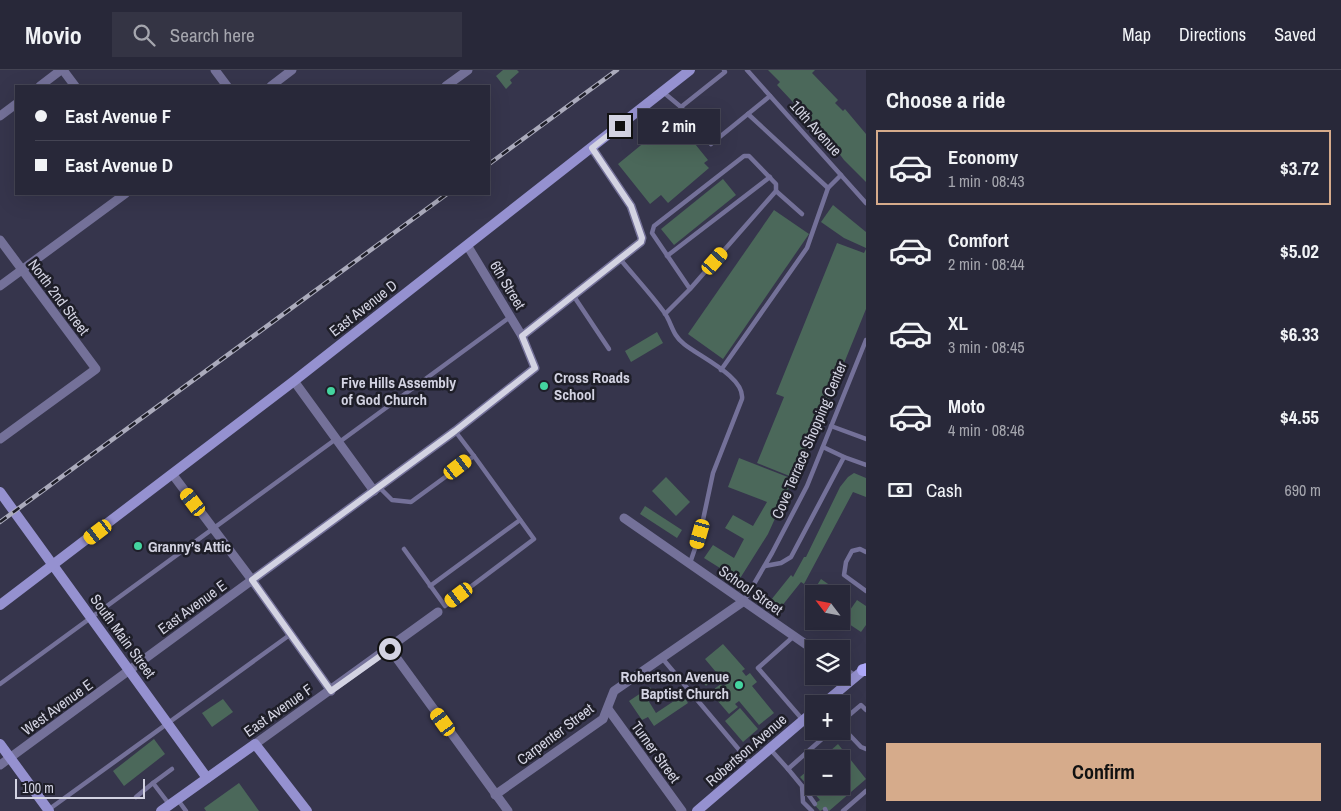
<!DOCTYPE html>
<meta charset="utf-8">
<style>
:root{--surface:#282839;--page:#343444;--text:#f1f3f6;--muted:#a5a6ae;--line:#444453;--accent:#d6ab8b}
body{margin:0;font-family:"Archivo Narrow",sans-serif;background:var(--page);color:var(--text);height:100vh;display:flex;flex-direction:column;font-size:19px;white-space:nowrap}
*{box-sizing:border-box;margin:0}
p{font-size:16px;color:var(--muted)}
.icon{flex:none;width:28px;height:28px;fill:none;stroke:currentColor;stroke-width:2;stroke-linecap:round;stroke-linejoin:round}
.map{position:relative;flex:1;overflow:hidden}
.side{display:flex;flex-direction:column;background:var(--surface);width:475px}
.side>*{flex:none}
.guide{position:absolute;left:15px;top:15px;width:475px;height:110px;border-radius:0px;box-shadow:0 5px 20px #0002,0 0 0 1px var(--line);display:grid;align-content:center;height:110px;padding:0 20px;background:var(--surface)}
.needle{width:32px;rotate:302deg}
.controls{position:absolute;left:805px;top:515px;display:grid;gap:10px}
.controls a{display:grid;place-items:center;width:45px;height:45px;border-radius:0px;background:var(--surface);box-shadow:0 5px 20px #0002,0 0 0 1px var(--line);font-size:25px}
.scale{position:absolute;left:15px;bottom:12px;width:130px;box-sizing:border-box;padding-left:5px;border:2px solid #d3d3e2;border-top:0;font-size:14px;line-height:18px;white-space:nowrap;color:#d3d3e2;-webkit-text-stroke:4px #1e1e28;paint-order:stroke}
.end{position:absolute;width:22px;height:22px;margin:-11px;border:6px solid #d3d3e2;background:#111;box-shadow:0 0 0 2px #111}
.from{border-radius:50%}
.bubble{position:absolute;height:35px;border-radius:0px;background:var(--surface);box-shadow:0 5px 20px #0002,0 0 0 1px var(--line);font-size:16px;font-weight:800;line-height:35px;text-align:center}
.car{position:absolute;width:15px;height:30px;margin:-15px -8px;border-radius:6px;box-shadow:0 0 4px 1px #0007;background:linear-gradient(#f5c518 24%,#345 0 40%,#f5c518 0 76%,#345 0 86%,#f5c518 0)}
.guide b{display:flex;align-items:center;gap:18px;height:48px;font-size:19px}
.guide b+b{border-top:1px solid var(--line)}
.guide i{width:12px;height:12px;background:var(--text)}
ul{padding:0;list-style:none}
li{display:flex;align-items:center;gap:15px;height:75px;margin:0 10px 8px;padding:0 10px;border:2px solid transparent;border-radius:0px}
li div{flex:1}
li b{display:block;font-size:19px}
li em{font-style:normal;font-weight:800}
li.current{border-color:var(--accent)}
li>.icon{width:45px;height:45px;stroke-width:1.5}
h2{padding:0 20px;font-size:22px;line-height:60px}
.pay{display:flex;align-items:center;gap:12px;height:55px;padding:0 20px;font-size:19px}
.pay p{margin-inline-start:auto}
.button{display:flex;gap:10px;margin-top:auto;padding:10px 20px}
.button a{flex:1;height:58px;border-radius:0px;background:var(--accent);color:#111;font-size:20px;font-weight:800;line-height:58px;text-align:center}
header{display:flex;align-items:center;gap:30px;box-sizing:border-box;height:70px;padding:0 25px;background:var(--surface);border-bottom:1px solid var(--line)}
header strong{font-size:24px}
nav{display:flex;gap:28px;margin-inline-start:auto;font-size:18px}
.search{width:350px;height:45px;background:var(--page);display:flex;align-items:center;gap:12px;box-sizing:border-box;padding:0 18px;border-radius:0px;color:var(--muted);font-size:19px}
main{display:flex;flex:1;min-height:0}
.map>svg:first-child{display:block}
</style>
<header>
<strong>Movio</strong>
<div class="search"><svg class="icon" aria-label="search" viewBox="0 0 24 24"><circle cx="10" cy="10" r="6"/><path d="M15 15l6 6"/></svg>Search here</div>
<nav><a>Map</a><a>Directions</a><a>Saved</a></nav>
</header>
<main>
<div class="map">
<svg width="866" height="741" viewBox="0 0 866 741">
<rect width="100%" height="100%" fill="#36354c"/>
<g fill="#4b685a">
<polygon points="503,0 517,0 519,2 510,10 512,13 506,19 496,6"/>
<polygon points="768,0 815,0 812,3 838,30 835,33 843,41 845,39 866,64 866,112 844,90 832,74 777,15 780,12"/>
<polygon points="674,48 708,90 704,93 709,98 668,133 661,125 650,134 618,94"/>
<polygon points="723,109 736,125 674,175 661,159"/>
<polygon points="833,135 866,162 866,178 844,168 821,152"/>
<polygon points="774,140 809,164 723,289 688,264"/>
<polygon points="837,173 864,183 866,179 866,239 797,409 757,393 784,327 776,324"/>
<polygon points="657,262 663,273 631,292 625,281"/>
<polygon points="739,388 793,409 768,464 739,510 704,488 713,475 734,488 744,469 725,458 733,445 753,456 767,432 728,417"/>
<polygon points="854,403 866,408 866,427 853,422 804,514 801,512 781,537 771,530 791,505 793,507 804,487 806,487 840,417 848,407"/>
<polygon points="666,407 690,432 676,446 652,421"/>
<polygon points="645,436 682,460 677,468 640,444"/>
<polygon points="821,509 838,521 836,524 814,524 814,540 805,534"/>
<polygon points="857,530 866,536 866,555 861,562 843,550"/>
<polygon points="723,574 745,599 742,601 746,606 750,603 757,612 752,616 774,643 759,655 739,631 735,634 738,637 729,644 710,622 721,614 727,620 724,616 726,614 705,589"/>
<polygon points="703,603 710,612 706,616 699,607"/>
<polygon points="650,617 655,625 648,630 656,643 683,625 688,633 654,656 648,647 642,650 629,631"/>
<polygon points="223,629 233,642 212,657 202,643"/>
<polygon points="740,638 758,659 743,672 725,651"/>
<polygon points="154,669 165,684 124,716 113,701"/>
<polygon points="838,674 866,709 829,741 826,738 820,741 814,734 820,730 800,707 814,695 814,716 841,716 841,689 821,689"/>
<polygon points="239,713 259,741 206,741 204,738"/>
</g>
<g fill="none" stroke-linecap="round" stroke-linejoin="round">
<g stroke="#747199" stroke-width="4.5">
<polyline points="747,0 866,133"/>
<polyline points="663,22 681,37 711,74 770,26"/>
<polyline points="681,37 725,2 724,0"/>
<polyline points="748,44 828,118 841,105"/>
<polyline points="776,121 802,144"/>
<polyline points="667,186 770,107"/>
<path d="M620,189C634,206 650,223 664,242C672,253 672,265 684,274C700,287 745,307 742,329L713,403L700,464L690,493"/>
<polyline points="573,225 609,279"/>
<polyline points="665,244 690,219 776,121 776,114 749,86 744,86 654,156 652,163 690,219"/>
<polyline points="721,300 807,178 828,118"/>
<polyline points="831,356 866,369"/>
<polyline points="338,373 510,247"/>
<polyline points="823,377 844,387"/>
<polyline points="379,417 392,430 411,432 474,386 455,361"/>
<polyline points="404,479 445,536 534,469 474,386"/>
<polyline points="866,482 860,479 852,481 846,492 844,505 866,521"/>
<polyline points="765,496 781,493 791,487 844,387 866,395"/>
<polyline points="430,516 520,450"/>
<polyline points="744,531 772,483 807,416 866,270"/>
<polyline points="794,566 758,598 802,649"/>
<polyline points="662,588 751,694"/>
<polyline points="0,614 336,369"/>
<polyline points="841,652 861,635 866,640"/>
<polyline points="841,656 861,677 866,679"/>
<polyline points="770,679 788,699 831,661"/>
<polyline points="788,699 802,716 803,732 812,741"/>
<polyline points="803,717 815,734"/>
<polyline points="136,727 153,713"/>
<polyline points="178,730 186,741"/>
<polyline points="169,734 153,713 172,699"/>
<polyline points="825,739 826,741"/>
<polyline points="48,740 291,564"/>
<polyline points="843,741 866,721"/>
</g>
<g stroke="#747199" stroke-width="9">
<polyline points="63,0 75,16"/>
<polyline points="215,0 227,16"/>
<polyline points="40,16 61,0"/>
<polyline points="271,16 292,0"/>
<polyline points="446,16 468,0"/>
<polyline points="0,46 16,34"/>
<polyline points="0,170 96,299 0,369"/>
<polyline points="0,216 125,124"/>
<polyline points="522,266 641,172 642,168 631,136 592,78"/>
<polyline points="294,311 374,421"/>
<polyline points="173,405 252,510 331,621"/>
<polyline points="624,448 814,580"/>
<polyline points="390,579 508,741"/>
<polyline points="841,599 854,607"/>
<polyline points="608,639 682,741"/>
<polyline points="255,674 438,542"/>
<polyline points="0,695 455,361 535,298 522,266 467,175"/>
<polyline points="495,725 603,649 614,621 744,531"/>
</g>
<g stroke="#9591d0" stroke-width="10">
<polyline points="0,422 207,708"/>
<polyline points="0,535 294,311 690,0"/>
<polyline points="823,634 866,598"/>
<polyline points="0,674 49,741"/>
<polyline points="161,741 255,674 307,741"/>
<polyline points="697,741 814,641"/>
</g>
<polyline stroke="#afa9fa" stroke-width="12" points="863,600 866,600"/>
<g stroke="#ababbc" stroke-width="4.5">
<g id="rail">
<polyline points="489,94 617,0"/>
<polyline points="0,452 447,124"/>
</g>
</g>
<use href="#rail" stroke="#1e1e28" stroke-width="2.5" stroke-dasharray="8" stroke-linecap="butt"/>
</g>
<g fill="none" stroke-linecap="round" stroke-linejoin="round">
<polyline stroke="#d3d3e2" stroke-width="6" points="390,579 331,621 252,510 455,361 535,298 522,266 641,172 642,168 631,136 592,78 620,56"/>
</g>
<g fill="#44d49f" stroke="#1e1e28" stroke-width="2">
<circle cx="544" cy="316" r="5"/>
<circle cx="331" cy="321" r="5"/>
<circle cx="138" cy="476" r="5"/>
<circle cx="739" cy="615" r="5"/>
</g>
<g text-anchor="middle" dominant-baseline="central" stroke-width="5" stroke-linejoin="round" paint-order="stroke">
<g font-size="15" fill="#d3d3e2" stroke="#1e1e28">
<text transform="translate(816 58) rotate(48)">10th Avenue</text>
<text transform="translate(508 215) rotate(59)">6th Street</text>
<text transform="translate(59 227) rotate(53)">North 2nd Street</text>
<text transform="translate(363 238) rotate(-38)">East Avenue D</text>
<text transform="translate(809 370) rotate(-67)">Cove Terrace Shopping Center</text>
<text transform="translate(751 520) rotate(35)">School Street</text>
<text transform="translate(192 537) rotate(-36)">East Avenue E</text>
<text transform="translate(123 566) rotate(54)">South Main Street</text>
<text transform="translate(57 637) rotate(-36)">West Avenue E</text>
<text transform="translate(278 640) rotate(-35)">East Avenue F</text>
<text transform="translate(555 664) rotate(-37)">Carpenter Street</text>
<text transform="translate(746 680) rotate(-41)">Robertson Avenue</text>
<text transform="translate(656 682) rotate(54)">Turner Street</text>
</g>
<g font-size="15" font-weight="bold" fill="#d3d3e2" stroke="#1e1e28" text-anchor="start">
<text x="554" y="307">Cross Roads<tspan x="554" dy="17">School</tspan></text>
<text x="341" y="312">Five Hills Assembly<tspan x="341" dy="17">of God Church</tspan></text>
<text x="148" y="476">Granny’s Attic</text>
<text x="729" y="606" text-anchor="end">Robertson Avenue<tspan x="729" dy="17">Baptist Church</tspan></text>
</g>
</g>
</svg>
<div class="controls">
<a><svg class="needle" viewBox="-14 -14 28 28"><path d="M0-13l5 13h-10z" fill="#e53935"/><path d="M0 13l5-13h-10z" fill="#a5a6ae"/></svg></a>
<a><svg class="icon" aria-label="layers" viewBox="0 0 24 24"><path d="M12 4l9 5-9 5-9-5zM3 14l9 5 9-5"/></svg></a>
<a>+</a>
<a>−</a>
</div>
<div class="scale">100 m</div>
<i class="end from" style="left:390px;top:579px"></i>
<i class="end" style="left:620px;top:56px"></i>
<div class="bubble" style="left:638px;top:39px;width:82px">2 min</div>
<i class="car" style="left:715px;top:191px;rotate:41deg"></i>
<i class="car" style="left:458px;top:397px;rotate:53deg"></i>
<i class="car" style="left:193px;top:432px;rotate:323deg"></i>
<i class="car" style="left:98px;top:462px;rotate:233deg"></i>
<i class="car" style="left:700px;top:464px;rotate:196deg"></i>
<i class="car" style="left:459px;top:525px;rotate:233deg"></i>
<i class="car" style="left:443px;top:652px;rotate:324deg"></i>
<div class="guide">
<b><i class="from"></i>East Avenue F</b>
<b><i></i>East Avenue D</b>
</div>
</div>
<section class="side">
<h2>Choose a ride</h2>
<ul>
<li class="current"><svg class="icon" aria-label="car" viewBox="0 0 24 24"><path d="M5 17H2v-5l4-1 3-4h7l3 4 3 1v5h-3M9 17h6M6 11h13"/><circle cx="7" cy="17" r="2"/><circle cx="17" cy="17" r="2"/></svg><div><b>Economy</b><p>1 min · 08:43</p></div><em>$3.72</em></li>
<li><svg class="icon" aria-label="car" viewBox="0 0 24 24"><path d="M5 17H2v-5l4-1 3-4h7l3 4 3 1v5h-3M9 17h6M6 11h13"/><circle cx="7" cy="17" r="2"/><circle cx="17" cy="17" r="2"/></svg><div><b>Comfort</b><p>2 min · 08:44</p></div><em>$5.02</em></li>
<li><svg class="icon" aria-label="car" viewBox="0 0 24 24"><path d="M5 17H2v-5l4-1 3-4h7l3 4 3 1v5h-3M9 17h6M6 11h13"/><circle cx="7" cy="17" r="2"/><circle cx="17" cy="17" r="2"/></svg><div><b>XL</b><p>3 min · 08:45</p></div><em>$6.33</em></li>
<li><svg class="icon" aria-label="car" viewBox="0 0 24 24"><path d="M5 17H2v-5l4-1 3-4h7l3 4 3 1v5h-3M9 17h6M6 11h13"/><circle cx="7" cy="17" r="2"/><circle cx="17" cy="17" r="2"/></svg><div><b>Moto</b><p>4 min · 08:46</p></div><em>$4.55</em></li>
</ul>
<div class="pay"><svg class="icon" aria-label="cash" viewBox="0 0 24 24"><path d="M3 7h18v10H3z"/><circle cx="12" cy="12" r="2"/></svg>Cash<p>690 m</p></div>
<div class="button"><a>Confirm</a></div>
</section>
</main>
